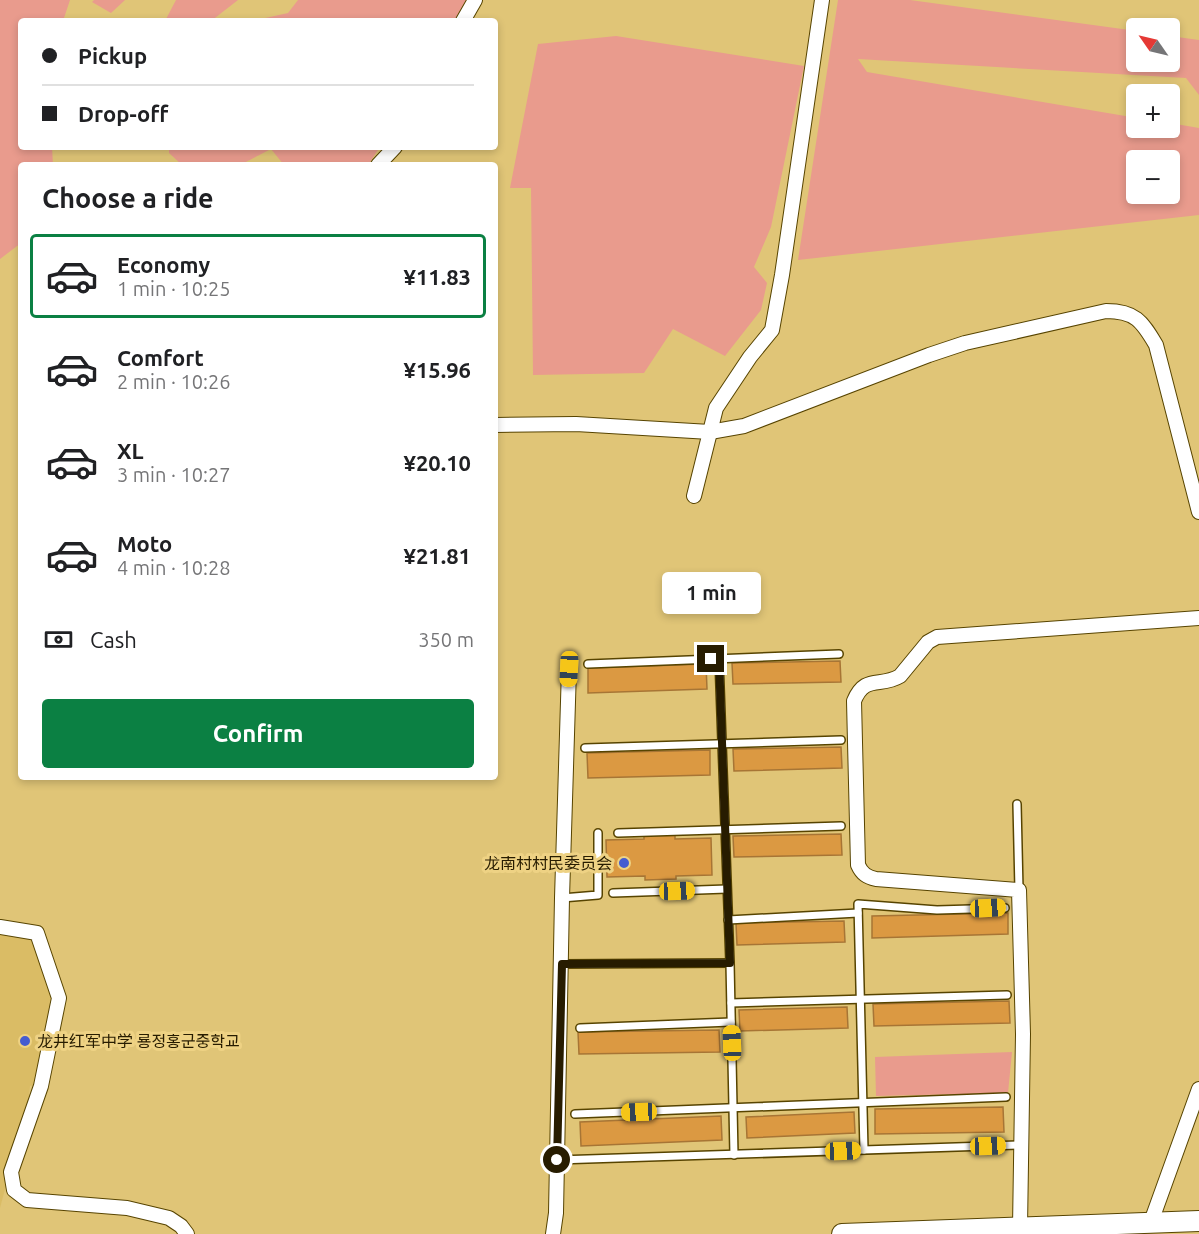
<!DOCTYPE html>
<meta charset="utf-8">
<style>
:root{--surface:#fff;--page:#f6f6f6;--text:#202124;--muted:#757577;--line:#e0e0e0;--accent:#0b8043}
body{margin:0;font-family:Ubuntu,"Noto Sans SC","Noto Sans KR",sans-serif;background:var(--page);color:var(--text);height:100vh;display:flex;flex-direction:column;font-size:22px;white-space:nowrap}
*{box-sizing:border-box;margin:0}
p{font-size:20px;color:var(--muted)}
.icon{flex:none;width:33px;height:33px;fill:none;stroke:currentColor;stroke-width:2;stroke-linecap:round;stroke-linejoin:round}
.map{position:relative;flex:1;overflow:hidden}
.details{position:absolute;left:18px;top:162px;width:480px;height:618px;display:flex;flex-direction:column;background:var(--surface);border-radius:6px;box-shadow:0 3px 9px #0003}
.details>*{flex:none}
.hud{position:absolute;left:18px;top:18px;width:480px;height:132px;border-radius:6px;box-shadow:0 3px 9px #0003;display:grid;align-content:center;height:132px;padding:0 24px;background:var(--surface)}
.needle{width:39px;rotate:304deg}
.buttons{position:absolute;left:1126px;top:18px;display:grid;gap:12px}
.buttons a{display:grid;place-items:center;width:54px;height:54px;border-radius:6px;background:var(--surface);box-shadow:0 3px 9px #0003;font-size:30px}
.end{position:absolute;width:27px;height:27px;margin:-14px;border:8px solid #271c00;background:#fff;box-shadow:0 0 0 3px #fff}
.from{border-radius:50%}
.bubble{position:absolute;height:42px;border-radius:6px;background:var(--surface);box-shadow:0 3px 9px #0003;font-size:20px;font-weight:600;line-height:42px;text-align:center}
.car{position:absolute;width:18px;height:36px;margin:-18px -9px;border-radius:8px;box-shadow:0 0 4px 2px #0007;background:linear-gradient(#f5c518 24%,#345 0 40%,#f5c518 0 76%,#345 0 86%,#f5c518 0)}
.hud b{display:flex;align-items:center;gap:21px;height:57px;font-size:22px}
.hud b+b{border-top:2px solid var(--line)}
.hud i{width:15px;height:15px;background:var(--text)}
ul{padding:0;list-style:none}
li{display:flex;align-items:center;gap:18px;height:84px;margin:0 12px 9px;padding:0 12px;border:3px solid transparent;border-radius:6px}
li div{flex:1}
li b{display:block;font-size:22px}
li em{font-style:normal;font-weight:600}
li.active{border-color:var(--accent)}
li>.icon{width:54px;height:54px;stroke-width:1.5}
h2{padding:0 24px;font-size:27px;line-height:72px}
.pay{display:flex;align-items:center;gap:15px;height:66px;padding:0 24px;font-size:22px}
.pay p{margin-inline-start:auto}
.button{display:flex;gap:12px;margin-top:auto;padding:12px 24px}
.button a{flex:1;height:69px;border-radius:6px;background:var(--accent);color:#fff;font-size:24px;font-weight:600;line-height:69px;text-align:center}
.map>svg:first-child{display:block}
</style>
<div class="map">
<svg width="1199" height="1234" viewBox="0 0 1199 1234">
<rect width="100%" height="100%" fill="#e0c577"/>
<polygon fill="#dabc65" points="0,934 41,939 61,999 40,1083 30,1086 28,1103 0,1208"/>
<g fill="#e99b8d" fill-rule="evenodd">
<polygon points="0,0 70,0 63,21 21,21 21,147 52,147 53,165 21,165 21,243 0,259"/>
<polygon points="94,0 125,0 111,13 92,2"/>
<polygon points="176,0 238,0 211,21 165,21"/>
<polygon points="298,0 466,0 454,21 252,21 288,13"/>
<path d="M838,0H910L1137,31V62H1170V36L1199,40V95L1186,78L858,59L867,72L1137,118V128H1170V123L1199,128V215L798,260ZM1170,160V194H1137V160Z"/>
<polygon points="616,36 804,66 771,227 754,267 767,283 761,310 725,356 673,329 644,373 533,375 531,188 510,188 538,44"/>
<polygon points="169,147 380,147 368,165 284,165 271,149 240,165 182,165 169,153"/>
<polygon points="1012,1052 1008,1093 876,1096 875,1057"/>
</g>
<g fill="#db9942" stroke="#a77535" stroke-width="1.5">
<polygon points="840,661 841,682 733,684 732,663"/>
<polygon points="706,664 707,689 588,693 588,668"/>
<polygon points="841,747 842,768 734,771 733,749"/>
<polygon points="710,750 710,775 588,778 587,753"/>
<polygon points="675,834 675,839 711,838 712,875 676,876 676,879 645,880 645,876 607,877 606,840 644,839 644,835"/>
<polygon points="841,834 842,855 734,857 733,836"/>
<polygon points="1008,913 1008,934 872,938 872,916"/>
<polygon points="844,921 845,942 737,945 736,923"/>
<polygon points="1009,1001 1010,1023 874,1026 873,1004"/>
<polygon points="847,1007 848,1028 740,1031 739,1010"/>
<polygon points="719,1030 720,1052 579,1054 578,1032"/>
<polygon points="1003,1107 1004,1132 875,1134 875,1109"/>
<polygon points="854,1112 855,1133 747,1138 746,1117"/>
<polygon points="721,1116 722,1140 581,1146 580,1122"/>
</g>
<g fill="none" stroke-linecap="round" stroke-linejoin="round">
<g stroke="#574400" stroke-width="10">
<g id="lane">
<polyline points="719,659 730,963 734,1155"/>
<polyline points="588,664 839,654"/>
<polyline points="585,748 841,740"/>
<polyline points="1017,804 1019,890"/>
<polyline points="618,833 841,826"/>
<polyline points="613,893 727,889"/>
<polyline points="562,898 598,895 598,833"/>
<polyline points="728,920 858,913"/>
<polyline points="562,964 730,963"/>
<polyline points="731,1003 1007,995"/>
<polyline points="580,1028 731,1022"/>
<polyline points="575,1114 1006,1097"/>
<polyline points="864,1150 858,904 937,910 1005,908"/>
<polyline points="557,1160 1021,1145"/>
</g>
</g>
<g stroke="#574400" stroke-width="16">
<g id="street">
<polyline points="463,21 475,0"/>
<polyline points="378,165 395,147"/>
<path d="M495,425L576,424L710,432L744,426L929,355L965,343L1106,311C1135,311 1142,321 1156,345L1199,512"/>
<polyline points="694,496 716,408 750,357 772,330 782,275 822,0"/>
<polyline points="0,927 37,933 59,998 41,1086 11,1172 14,1190 27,1200 127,1208 169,1218 181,1226 187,1234"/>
<polyline points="1151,1222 1199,1089"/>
<path d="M1020,1227L1023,1034L1019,890L876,879C867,877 862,874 858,865L854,701C865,674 880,688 900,676L928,642L937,637L1199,618"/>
<polyline points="553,1234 556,1213 562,898 569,669"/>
</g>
</g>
<g stroke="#574400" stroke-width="22">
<polyline id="secondary" points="842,1234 1199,1221"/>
</g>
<use href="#lane" stroke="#fff" stroke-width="7"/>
<use href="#street" stroke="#fff" stroke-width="14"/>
<use href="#secondary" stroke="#fff" stroke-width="20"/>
</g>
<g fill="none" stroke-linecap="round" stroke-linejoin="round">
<polyline stroke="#271c00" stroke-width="8" points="557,1160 562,964 730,963 719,659 711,659"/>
</g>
<g fill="#455cd0" stroke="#eed284" stroke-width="2">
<circle cx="624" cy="863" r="6"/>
<circle cx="25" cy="1041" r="6"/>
</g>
<g text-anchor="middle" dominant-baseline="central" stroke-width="6" stroke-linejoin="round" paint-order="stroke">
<g font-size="16" fill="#271c00" stroke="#eed284" text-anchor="end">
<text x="612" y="863">龙南村村民委员会</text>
<text x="37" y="1041" text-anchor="start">龙井红军中学 룡정홍군중학교</text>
</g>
</g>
</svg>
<div class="buttons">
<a><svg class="needle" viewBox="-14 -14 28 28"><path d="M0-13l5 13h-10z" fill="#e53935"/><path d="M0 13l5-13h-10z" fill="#757577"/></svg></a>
<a>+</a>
<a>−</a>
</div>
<i class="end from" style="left:557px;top:1160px"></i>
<i class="end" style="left:711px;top:659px"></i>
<div class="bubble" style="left:662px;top:572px;width:99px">1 min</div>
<i class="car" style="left:569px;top:669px;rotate:183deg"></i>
<i class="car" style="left:677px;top:891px;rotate:88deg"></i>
<i class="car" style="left:988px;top:908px;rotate:87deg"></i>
<i class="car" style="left:732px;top:1043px;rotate:358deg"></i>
<i class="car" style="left:639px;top:1112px;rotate:268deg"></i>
<i class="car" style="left:988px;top:1146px;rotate:88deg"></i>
<i class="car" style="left:843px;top:1151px;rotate:88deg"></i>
<div class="hud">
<b><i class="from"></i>Pickup</b>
<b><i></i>Drop-off</b>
</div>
<section class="details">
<h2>Choose a ride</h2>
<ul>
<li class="active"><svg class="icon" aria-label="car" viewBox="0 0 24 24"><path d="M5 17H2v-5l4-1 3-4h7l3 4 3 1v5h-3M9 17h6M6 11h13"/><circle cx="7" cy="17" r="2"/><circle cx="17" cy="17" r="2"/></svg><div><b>Economy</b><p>1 min · 10:25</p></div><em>¥11.83</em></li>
<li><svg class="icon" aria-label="car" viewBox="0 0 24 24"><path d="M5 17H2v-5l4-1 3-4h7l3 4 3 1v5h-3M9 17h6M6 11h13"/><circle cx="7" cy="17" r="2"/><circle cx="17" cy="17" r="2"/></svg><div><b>Comfort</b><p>2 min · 10:26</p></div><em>¥15.96</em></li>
<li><svg class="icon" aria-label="car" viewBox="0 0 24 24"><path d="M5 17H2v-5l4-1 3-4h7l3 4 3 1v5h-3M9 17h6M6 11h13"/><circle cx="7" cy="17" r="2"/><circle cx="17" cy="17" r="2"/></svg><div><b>XL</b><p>3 min · 10:27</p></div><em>¥20.10</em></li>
<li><svg class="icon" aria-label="car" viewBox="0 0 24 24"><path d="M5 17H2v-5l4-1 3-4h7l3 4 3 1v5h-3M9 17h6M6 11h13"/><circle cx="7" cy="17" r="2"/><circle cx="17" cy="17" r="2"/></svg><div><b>Moto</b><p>4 min · 10:28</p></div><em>¥21.81</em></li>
</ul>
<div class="pay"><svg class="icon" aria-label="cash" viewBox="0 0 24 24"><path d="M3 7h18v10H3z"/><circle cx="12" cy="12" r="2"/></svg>Cash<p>350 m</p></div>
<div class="button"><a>Confirm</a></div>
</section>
</div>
